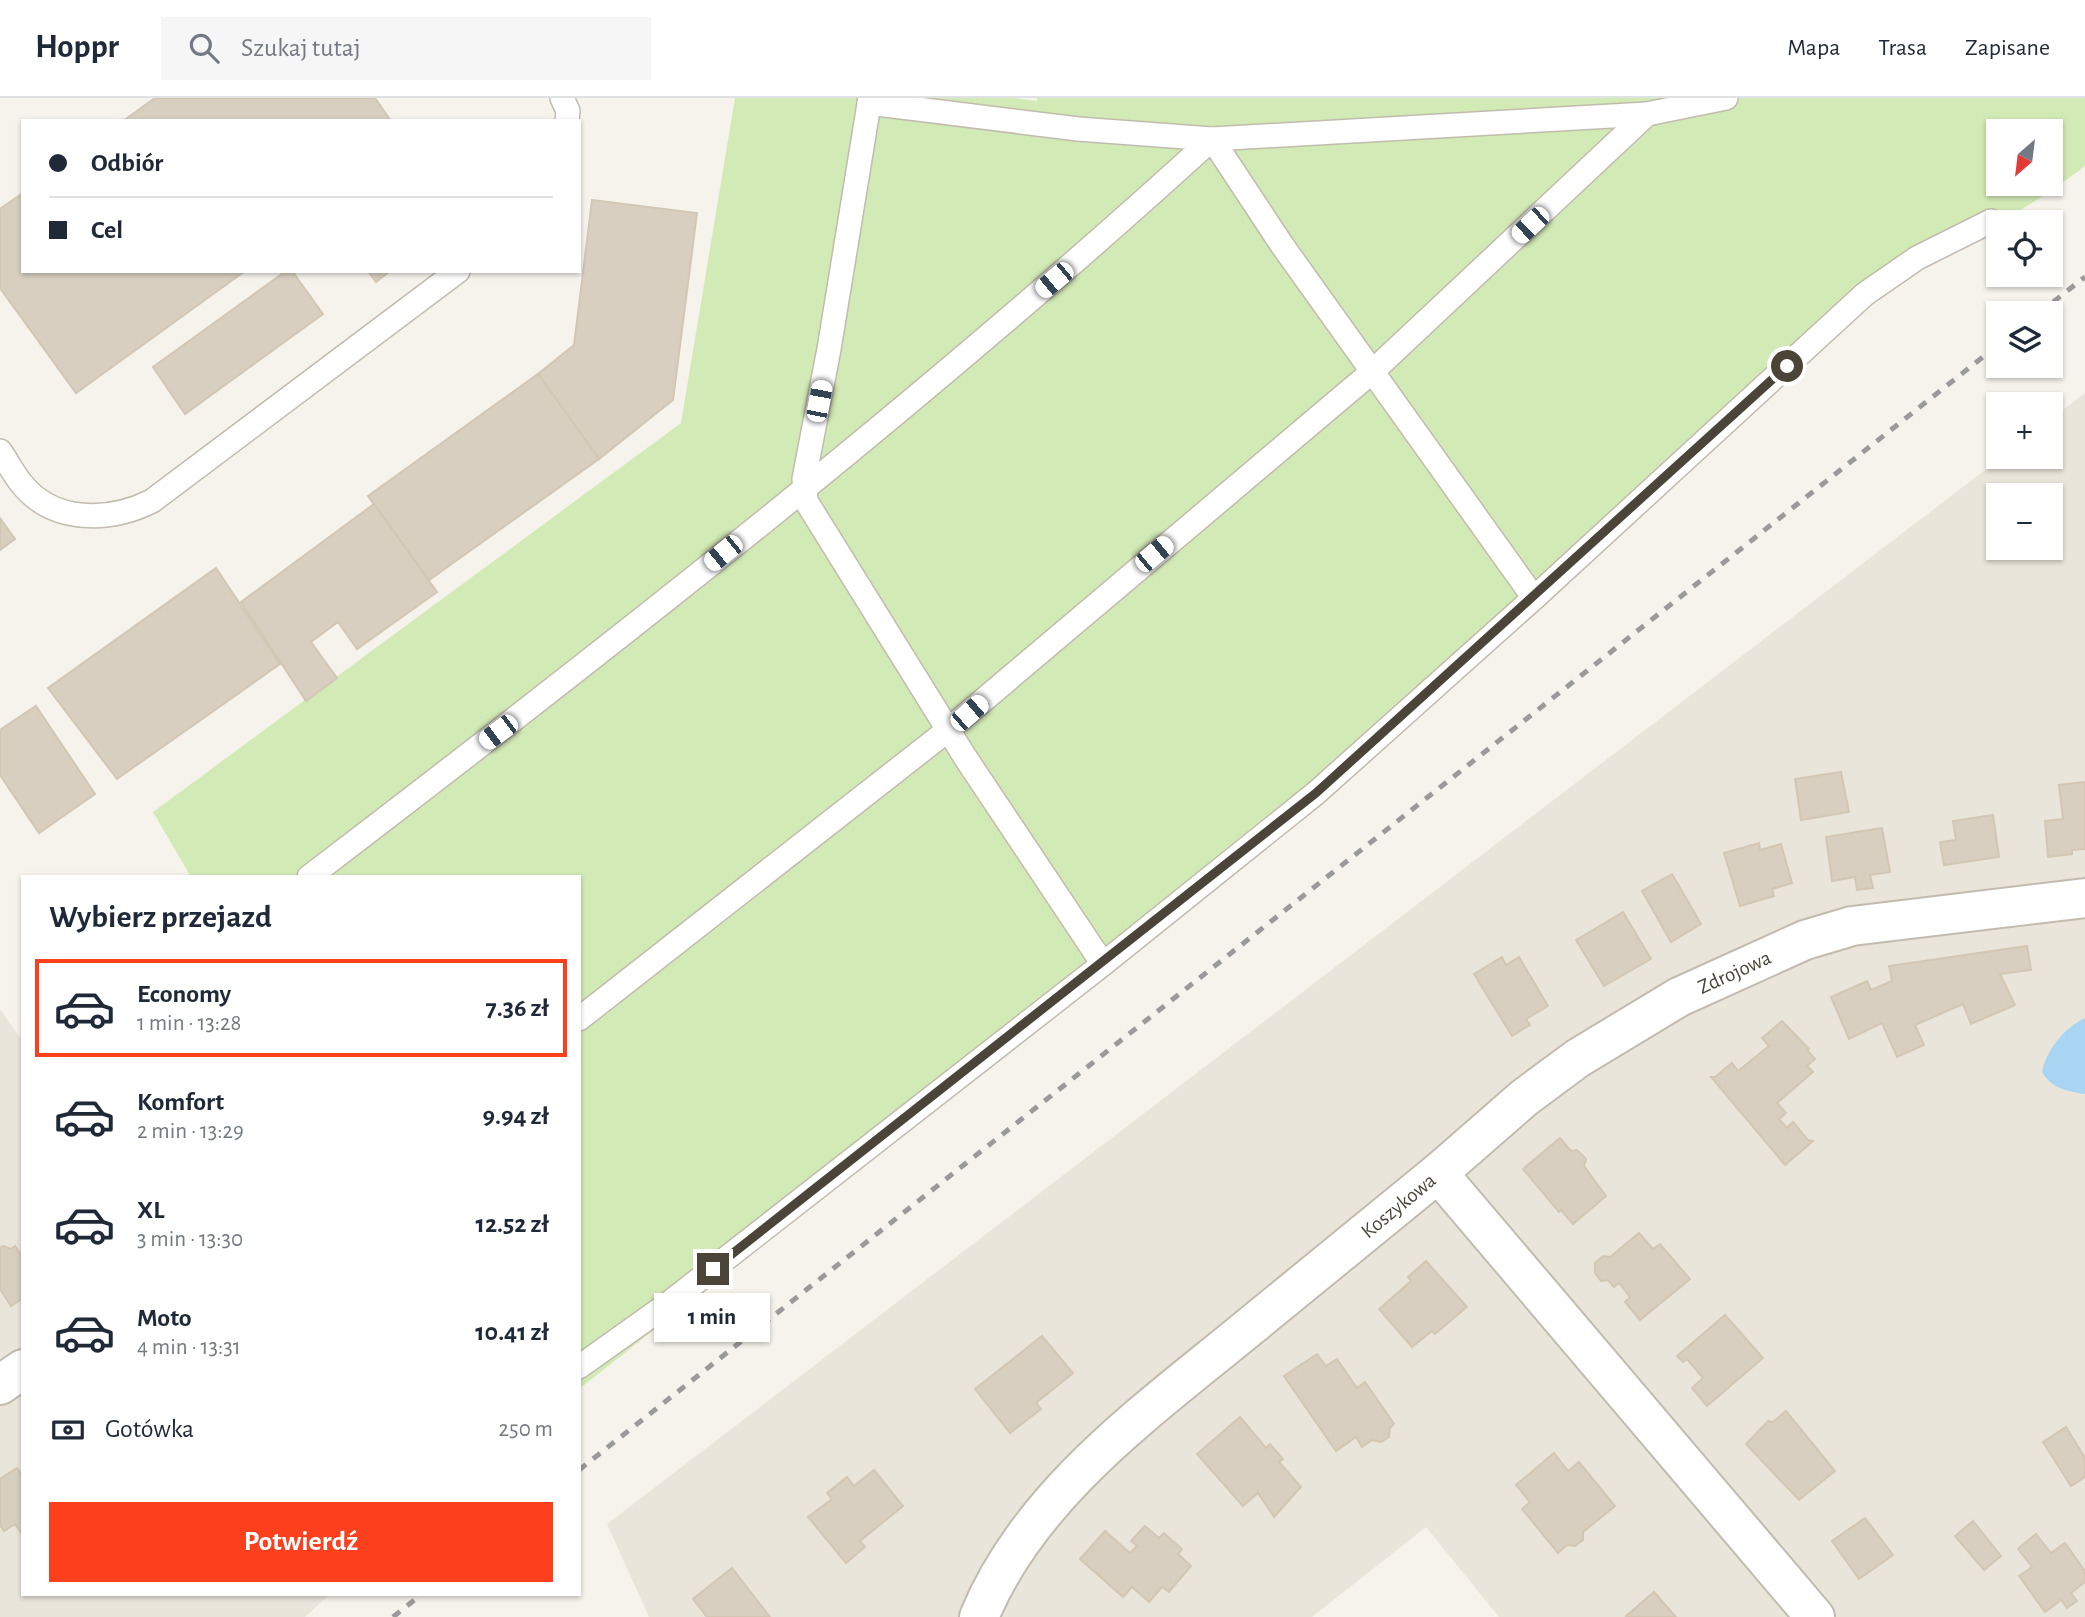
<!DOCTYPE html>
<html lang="pl">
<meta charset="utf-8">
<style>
:root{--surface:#fff;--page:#f6f6f7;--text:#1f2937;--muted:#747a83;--line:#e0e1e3;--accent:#fc3f1d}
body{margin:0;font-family:"Alegreya Sans",sans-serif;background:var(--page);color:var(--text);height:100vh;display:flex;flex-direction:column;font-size:26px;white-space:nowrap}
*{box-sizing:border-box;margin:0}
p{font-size:23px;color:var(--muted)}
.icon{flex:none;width:38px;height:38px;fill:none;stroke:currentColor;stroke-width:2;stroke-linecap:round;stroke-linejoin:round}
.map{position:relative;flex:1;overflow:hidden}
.side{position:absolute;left:21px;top:777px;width:560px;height:721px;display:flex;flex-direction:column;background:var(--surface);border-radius:0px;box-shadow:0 2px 5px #0004}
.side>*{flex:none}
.hud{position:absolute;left:21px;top:21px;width:560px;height:154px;border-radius:0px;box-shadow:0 2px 5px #0004;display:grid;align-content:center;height:154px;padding:0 28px;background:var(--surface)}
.needle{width:46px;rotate:208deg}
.controls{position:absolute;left:1986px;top:21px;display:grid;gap:14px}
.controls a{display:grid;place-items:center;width:77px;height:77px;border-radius:0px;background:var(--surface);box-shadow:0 2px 5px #0004;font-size:35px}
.end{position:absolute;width:32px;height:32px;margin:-16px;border:9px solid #4b4439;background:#fff;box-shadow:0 0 0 4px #fff}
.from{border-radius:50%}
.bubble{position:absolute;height:49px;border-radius:0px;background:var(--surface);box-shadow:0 2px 5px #0004;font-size:23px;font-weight:600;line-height:49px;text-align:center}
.car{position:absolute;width:21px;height:42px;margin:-21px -10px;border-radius:9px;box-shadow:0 0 5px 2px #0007;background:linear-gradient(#fff 24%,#345 0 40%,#fff 0 76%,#345 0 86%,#fff 0)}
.hud b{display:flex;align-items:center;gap:24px;height:66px;font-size:26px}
.hud b+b{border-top:2px solid var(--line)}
.hud i{width:18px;height:18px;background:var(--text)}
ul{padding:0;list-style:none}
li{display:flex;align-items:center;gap:21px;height:98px;margin:0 14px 10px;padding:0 14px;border:4px solid transparent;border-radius:0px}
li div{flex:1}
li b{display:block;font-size:26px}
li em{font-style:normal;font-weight:600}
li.selected{border-color:var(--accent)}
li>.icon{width:63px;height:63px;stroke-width:1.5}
h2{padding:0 28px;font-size:32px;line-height:84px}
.pay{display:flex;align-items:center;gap:18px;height:77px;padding:0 28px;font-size:26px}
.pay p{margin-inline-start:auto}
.cta{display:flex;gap:14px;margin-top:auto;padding:14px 28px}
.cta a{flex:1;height:80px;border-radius:0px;background:var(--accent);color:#fff;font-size:28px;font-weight:600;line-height:80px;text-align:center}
header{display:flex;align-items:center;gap:42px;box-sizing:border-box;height:98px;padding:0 35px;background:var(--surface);border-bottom:2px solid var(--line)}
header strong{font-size:33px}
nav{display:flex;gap:38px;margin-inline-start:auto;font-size:24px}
.search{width:490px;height:63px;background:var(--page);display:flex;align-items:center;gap:18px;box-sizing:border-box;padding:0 24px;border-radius:0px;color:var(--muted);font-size:26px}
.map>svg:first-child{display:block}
</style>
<header>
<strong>Hoppr</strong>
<div class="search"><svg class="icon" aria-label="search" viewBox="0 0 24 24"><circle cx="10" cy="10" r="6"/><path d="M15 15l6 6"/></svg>Szukaj tutaj</div>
<nav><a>Mapa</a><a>Trasa</a><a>Zapisane</a></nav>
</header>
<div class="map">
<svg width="2085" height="1519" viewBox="0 0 2085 1519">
<rect width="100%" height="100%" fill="#f6f3ec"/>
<g fill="#eae5da" fill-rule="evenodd">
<path d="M2085,295V1519H1499L1426,1429L1312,1519H649L607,1426L2002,359H2051V321ZM1998,397H2051V450H1998Z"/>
<polygon points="0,911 23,944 23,1496 330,1496 305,1519 0,1519"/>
</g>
<path fill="#d2eab5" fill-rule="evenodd" d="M735,0H1015L1037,3V0H2085V68C2017,121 1940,154 1868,203L1324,702L579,1291V779H191L153,714L681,325ZM1998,33H2051V86H1998Z"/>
<path fill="#a9d4f2" d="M2085,920V996C2067,993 2052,991 2042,974C2047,951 2064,930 2085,920Z"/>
<g fill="#d8cfc1" stroke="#d3c7b4" stroke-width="2">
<polygon points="155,0 375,0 391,23 123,23"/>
<polygon points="23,95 23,173 245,173 76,295 0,190 0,111"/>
<polygon points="592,102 697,115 673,302 599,361 538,276 574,247"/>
<polygon points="286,173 292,173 323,216 185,316 153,269"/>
<polygon points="368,173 390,173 376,184"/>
<polygon points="538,276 599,361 429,482 368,398"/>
<polygon points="374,406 437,494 357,551 338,524 311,544 337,580 306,603 241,504"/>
<polygon points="0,420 15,441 0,452"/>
<polygon points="216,470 280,566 117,681 48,590"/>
<polygon points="36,608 95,696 39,735 0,677 0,632"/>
<polygon points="1841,674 1849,714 1801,722 1795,681"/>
<polygon points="2085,684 2085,751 2072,752 2072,756 2048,759 2045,723 2063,721 2059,687"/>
<polygon points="1993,717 1999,759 1944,767 1940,744 1956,742 1953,723"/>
<polygon points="1882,730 1890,774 1870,777 1873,790 1857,792 1855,779 1832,783 1826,739"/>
<polygon points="1759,745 1760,752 1781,746 1792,785 1772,791 1774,798 1740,808 1724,755"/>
<polygon points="1672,776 1701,826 1671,844 1642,793"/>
<polygon points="1623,814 1651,861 1604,888 1576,842"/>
<polygon points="2027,848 2031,872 2000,876 2015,907 1971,926 1963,906 1915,927 1924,947 1897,959 1882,925 1849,941 1831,899 1867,883 1871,892 1892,883 1889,868"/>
<polygon points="1502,859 1506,867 1519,859 1548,908 1526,921 1530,927 1512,938 1474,876"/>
<polygon points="1782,923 1809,951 1807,952 1815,961 1807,968 1813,974 1777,1005 1786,1015 1779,1021 1787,1030 1793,1024 1808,1042 1813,1043 1785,1067 1711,979 1715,979 1732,965 1738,973 1769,948 1762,940"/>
<polygon points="1560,1040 1571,1053 1577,1052 1586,1061 1584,1068 1606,1098 1573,1126 1561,1112 1559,1114 1523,1071"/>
<polygon points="1639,1135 1653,1151 1660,1146 1690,1181 1640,1222 1625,1204 1630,1199 1619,1185 1614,1189 1608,1182 1601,1183 1595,1175 1595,1165 1603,1158 1610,1159"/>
<polygon points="3,1148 11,1151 15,1148 23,1160 23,1200 11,1208 0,1191 0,1150"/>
<polygon points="1426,1163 1467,1209 1435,1236 1432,1233 1412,1249 1379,1211 1411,1183 1408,1179"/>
<polygon points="1725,1217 1763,1260 1707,1308 1692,1290 1703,1280 1687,1261 1683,1264 1677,1258"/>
<polygon points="1042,1238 1073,1275 1036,1305 1041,1311 1010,1335 975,1291"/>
<polygon points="1317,1256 1326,1268 1337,1261 1357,1290 1365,1284 1394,1326 1390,1330 1389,1339 1381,1344 1372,1342 1362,1349 1356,1339 1336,1353 1284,1278"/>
<polygon points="1786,1313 1835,1373 1799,1402 1746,1346 1768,1323 1773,1324"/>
<polygon points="1240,1319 1266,1350 1270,1346 1283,1361 1279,1364 1301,1389 1274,1419 1258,1395 1243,1408 1197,1356"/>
<polygon points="2066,1329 2085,1360 2085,1379 2071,1388 2043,1344"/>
<polygon points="1554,1355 1568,1373 1579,1364 1615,1408 1583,1434 1583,1442 1575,1448 1567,1447 1558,1455 1522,1411 1530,1404 1516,1387"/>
<polygon points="17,1370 23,1379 22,1436 15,1426 4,1433 0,1427 0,1381"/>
<polygon points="874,1372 903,1408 860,1443 865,1449 846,1465 808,1419 832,1401 827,1395 847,1379 854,1388"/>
<polygon points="1865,1420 1893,1457 1859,1481 1832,1443"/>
<polygon points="1973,1423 2001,1458 1984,1472 1955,1438"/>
<polygon points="1145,1428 1159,1440 1164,1435 1182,1451 1178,1456 1191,1468 1169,1494 1162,1489 1149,1504 1132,1489 1123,1499 1080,1461 1105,1433 1130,1455 1137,1448 1131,1443"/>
<polygon points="2036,1436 2051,1455 2065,1445 2085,1473 2085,1484 2071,1495 2077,1503 2067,1510 2061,1502 2045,1514 2019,1478 2032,1469 2018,1451"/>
<polygon points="732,1470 770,1519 707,1519 693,1501"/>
<polygon points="1654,1494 1676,1519 1628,1519 1626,1518"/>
</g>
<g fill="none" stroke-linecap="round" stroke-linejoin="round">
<g stroke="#c2bbae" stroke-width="26">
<g id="service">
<polyline points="562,0 568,13 567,23"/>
<polyline points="870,0 829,251 804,381 806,403 965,659 1103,866"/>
<path d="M0,353C7,363 13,375 21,385C53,426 110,424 152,403L458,173"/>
<polyline points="1534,500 1282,147 1212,41 1647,16"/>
<path d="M309,779C618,543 925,303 1212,41L1078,31L869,5"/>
<polyline points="579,921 948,632 1373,273 1647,16 1726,0"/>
<polyline points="579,1269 669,1205 1103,866 1316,695 1534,500 1865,196 1917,160 1991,123"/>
</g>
</g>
<g stroke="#c2bbae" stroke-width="42">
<g id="minor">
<path id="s1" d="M1438,1075L1524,1000L1578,960L1679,899L1805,842L1852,828L2085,800"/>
<polyline points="0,1287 23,1271"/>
<path id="s2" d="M979,1519C1028,1400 1139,1319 1236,1240C1303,1185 1371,1130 1438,1075L1815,1519"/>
</g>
</g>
<use href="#service" stroke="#fff" stroke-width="23"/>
<use href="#minor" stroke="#fff" stroke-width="38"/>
<g stroke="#9a9a9a" stroke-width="5" stroke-dasharray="9 9" stroke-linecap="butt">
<polyline points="2039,215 2085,179"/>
<polyline points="579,1372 1998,247"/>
<polyline points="393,1519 422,1496"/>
</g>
</g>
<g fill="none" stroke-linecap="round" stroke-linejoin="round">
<polyline stroke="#4b4439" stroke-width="9" points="713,1171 1316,695 1787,268"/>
</g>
<g text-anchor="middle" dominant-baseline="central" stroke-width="6" stroke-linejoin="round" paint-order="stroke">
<g font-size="21" fill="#4b4439" stroke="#fff">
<text stroke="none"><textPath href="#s1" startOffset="360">Zdrojowa</textPath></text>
<text stroke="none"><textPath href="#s2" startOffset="593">Koszykowa</textPath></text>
</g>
</g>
</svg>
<div class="controls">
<a><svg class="needle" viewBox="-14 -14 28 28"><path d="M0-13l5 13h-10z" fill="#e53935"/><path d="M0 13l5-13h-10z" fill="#747a83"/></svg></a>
<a><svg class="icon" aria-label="locate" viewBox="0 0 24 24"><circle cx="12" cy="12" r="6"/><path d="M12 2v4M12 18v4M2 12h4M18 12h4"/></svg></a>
<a><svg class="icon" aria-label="layers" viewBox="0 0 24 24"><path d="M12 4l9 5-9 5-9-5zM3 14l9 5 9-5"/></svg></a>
<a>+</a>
<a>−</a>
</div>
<i class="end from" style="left:1787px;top:268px"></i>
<i class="end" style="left:713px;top:1171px"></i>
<div class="bubble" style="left:654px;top:1195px;width:116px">1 min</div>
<i class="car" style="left:1530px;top:127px;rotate:227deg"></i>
<i class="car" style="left:1054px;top:182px;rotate:230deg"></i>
<i class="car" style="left:819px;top:303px;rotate:11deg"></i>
<i class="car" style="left:723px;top:455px;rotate:231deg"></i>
<i class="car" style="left:1154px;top:456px;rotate:50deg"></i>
<i class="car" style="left:969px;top:615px;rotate:49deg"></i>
<i class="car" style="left:498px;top:634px;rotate:233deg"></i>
<div class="hud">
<b><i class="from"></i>Odbiór</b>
<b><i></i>Cel</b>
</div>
<section class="side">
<h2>Wybierz przejazd</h2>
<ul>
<li class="selected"><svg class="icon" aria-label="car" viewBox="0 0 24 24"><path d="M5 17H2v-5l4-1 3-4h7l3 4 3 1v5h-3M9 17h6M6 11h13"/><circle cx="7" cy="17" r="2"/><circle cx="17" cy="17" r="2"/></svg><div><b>Economy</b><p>1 min · 13:28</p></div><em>7.36 zł</em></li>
<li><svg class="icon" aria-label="car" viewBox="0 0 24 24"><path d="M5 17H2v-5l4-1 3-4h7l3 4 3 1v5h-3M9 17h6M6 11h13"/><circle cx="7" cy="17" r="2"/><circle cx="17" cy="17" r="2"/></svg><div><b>Komfort</b><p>2 min · 13:29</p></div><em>9.94 zł</em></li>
<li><svg class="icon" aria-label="car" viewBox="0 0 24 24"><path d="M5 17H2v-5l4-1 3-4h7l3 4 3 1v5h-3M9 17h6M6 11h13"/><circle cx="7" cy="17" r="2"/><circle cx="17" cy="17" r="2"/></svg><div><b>XL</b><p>3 min · 13:30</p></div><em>12.52 zł</em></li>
<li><svg class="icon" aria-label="car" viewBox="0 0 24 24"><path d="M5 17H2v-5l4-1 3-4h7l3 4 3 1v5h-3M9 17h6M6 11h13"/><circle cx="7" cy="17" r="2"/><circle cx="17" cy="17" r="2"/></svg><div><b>Moto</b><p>4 min · 13:31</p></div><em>10.41 zł</em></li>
</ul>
<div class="pay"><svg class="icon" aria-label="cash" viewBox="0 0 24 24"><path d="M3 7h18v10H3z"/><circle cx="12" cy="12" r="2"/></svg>Gotówka<p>250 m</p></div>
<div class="cta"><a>Potwierdź</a></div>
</section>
</div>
